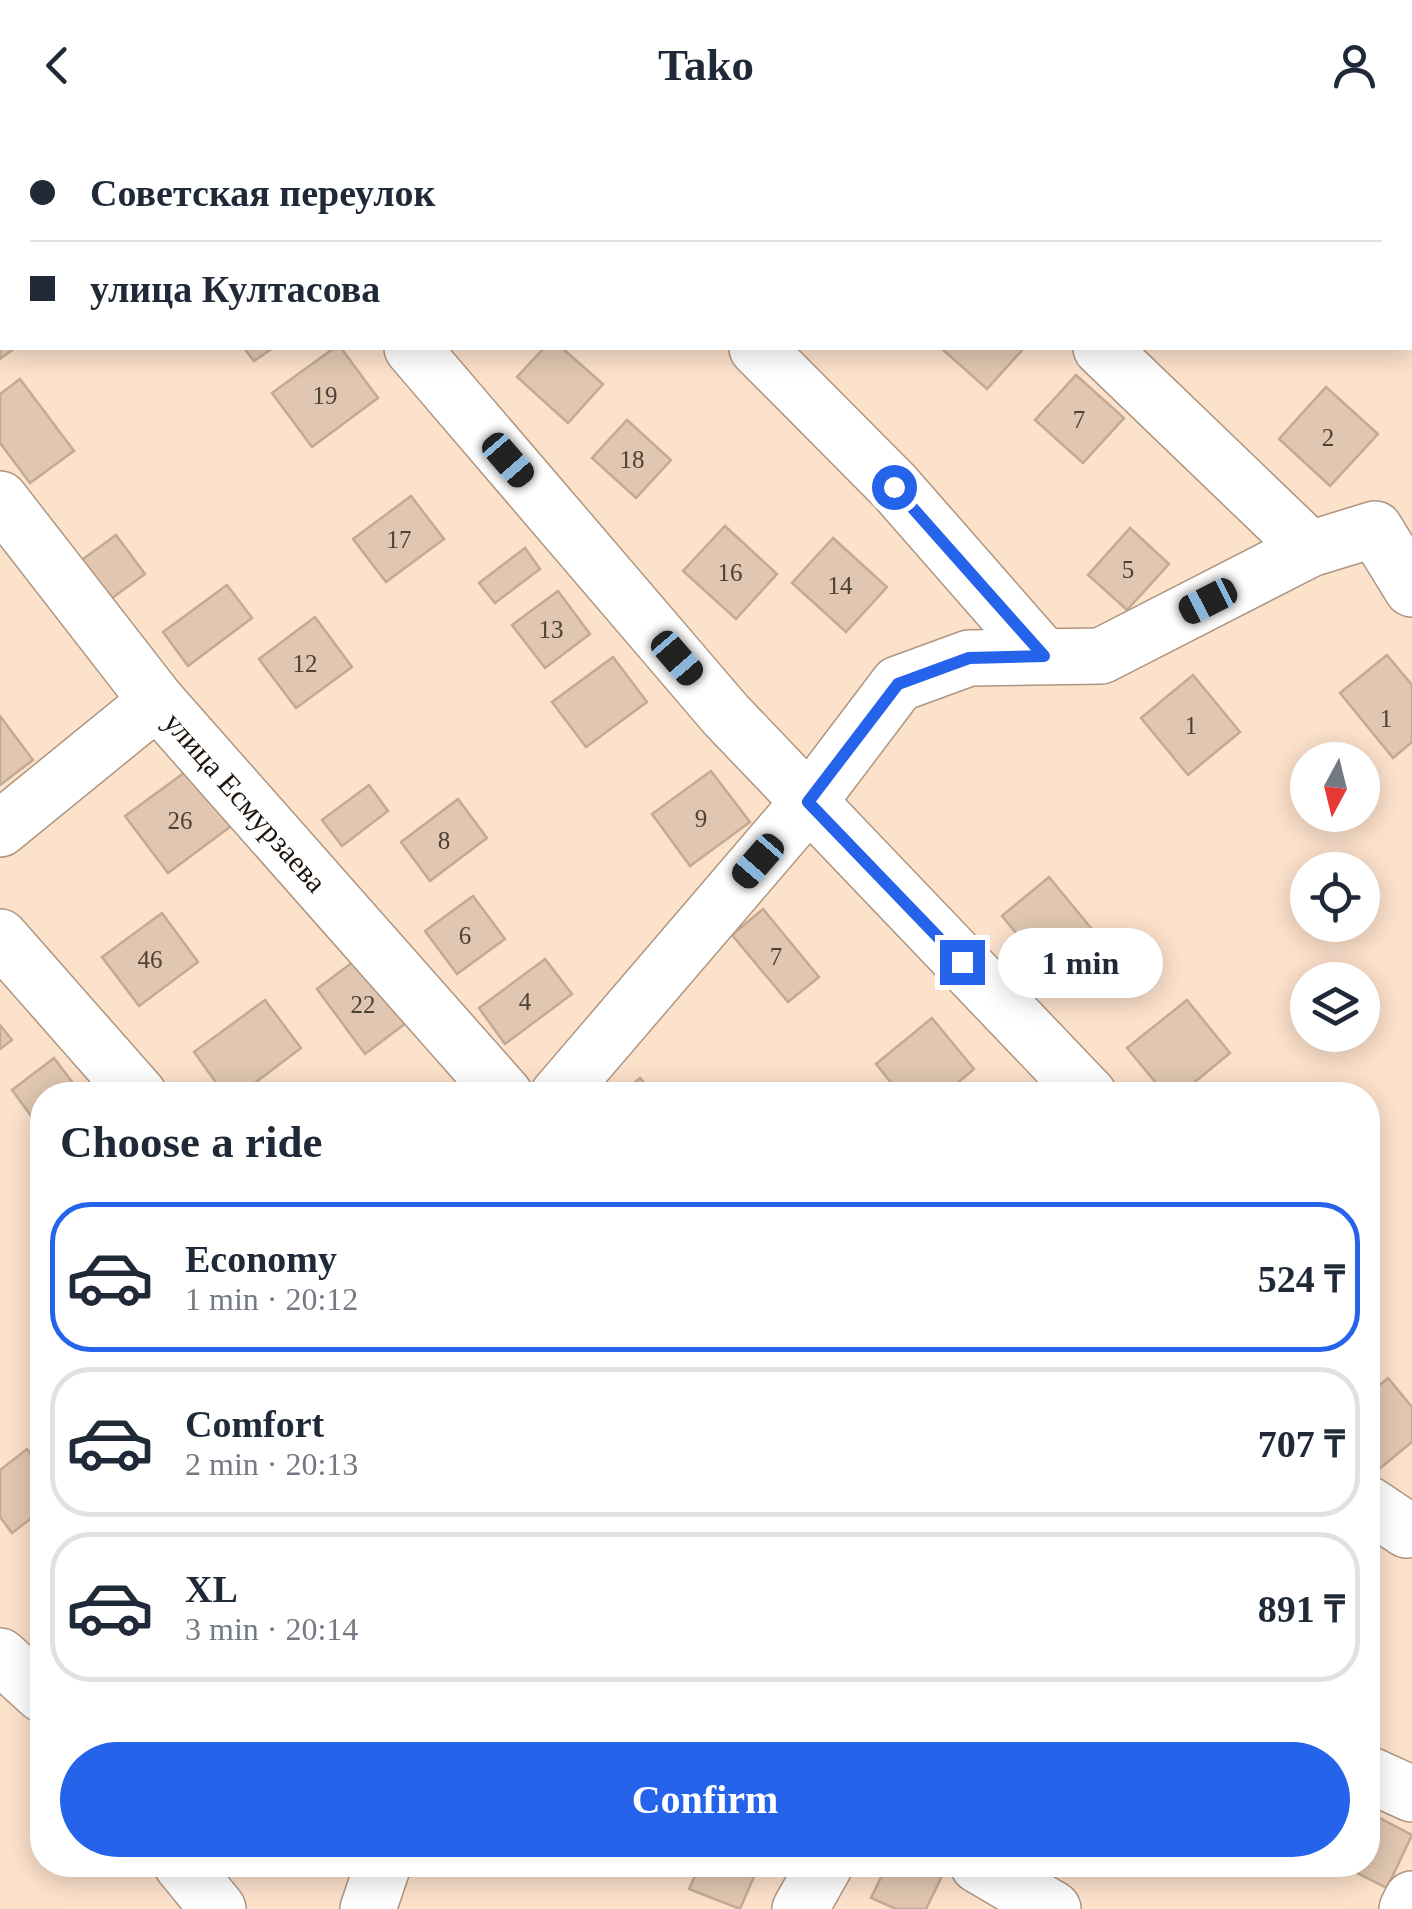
<!DOCTYPE html>
<meta charset="utf-8">
<style>
:root{--surface:#fff;--page:#f6f6f7;--text:#1f2937;--muted:#747a83;--line:#e0e1e3;--accent:#2563eb}
body{margin:0;font-family:Georgia,serif;background:var(--page);color:var(--text);height:100vh;display:flex;flex-direction:column;font-size:38px;white-space:nowrap}
*{box-sizing:border-box;margin:0}
p{font-size:32px;color:var(--muted)}
.icon{flex:none;width:55px;height:55px;fill:none;stroke:currentColor;stroke-width:2;stroke-linecap:round;stroke-linejoin:round}
.map{position:relative;flex:1;overflow:hidden}
.drawer{position:absolute;left:30px;top:952px;width:1350px;height:795px;display:flex;flex-direction:column;background:var(--surface);border-radius:40px;box-shadow:0 5px 25px #0003}
.drawer>*{flex:none}
.guide{position:absolute;left:0px;top:0px;width:1412px;height:220px;box-shadow:0 5px 25px #0003;display:grid;align-content:center;height:220px;padding:0 30px;background:var(--surface)}
.needle{width:65px;rotate:187deg}
.controls{position:absolute;left:1290px;top:612px;display:grid;gap:20px}
.controls a{display:grid;place-items:center;width:90px;height:90px;border-radius:50%;background:var(--surface);box-shadow:0 5px 25px #0003;font-size:50px}
.end{position:absolute;width:45px;height:45px;margin:-22px;border:12px solid #2563eb;background:#fff;box-shadow:0 0 0 5px #fff}
.from{border-radius:50%}
.bubble{position:absolute;height:70px;border-radius:35px;background:var(--surface);box-shadow:0 5px 25px #0003;font-size:32px;font-weight:800;line-height:70px;text-align:center}
.car{position:absolute;width:30px;height:60px;margin:-30px -15px;border-radius:12px;box-shadow:0 0 8px 2px #0007;background:linear-gradient(#222 24%,#8ab4d8 0 40%,#222 0 76%,#8ab4d8 0 86%,#222 0)}
.guide b{display:flex;align-items:center;gap:35px;height:95px;font-size:38px}
.guide b+b{border-top:2px solid var(--line)}
.guide i{width:25px;height:25px;background:var(--text)}
ul{padding:0;list-style:none}
li{display:flex;align-items:center;gap:30px;height:150px;margin:0 20px 15px;padding:0 10px;border:5px solid var(--line);border-radius:40px}
li div{flex:1}
li b{display:block;font-size:38px}
li em{font-style:normal;font-weight:800}
li.current{border-color:var(--accent)}
li>.icon{width:90px;height:90px;stroke-width:1.5}
h2{padding:0 30px;font-size:45px;line-height:120px}
.action{display:flex;gap:20px;margin-top:auto;padding:20px 30px}
.action a{flex:1;height:115px;border-radius:60px;background:var(--accent);color:#fff;font-size:40px;font-weight:800;line-height:115px;text-align:center}
header{display:flex;justify-content:space-between;align-items:center;height:130px;padding:0 30px;background:var(--surface);font-size:45px;font-weight:800}
.map>svg:first-child{display:block}
</style>
<header><svg class="icon" aria-label="back" viewBox="0 0 24 24"><path d="M15 5l-7 7 7 7"/></svg>Tako<svg class="icon" aria-label="person" viewBox="0 0 24 24"><circle cx="12" cy="8" r="4"/><path d="M4 21q1-7 8-7t8 7"/></svg></header>
<div class="map">
<svg width="1412" height="1779" viewBox="0 0 1412 1779">
<rect width="100%" height="100%" fill="#fce1cb"/>
<g fill="#e1c7b1" stroke="#c3aa94" stroke-width="2.5">
<polygon points="734,0 811,0 809,2"/>
<polygon points="0,183 2,218 15,218 0,229"/>
<polygon points="244,218 273,218 254,231"/>
<polygon points="334,218 341,218 378,268 312,317 272,263"/>
<polygon points="544,218 562,218 603,254 568,293 517,247"/>
<polygon points="941,218 1024,218 987,259"/>
<polygon points="1076,245 1124,288 1083,333 1035,290"/>
<polygon points="20,249 74,321 30,353 0,313 0,264"/>
<polygon points="1326,257 1378,304 1330,356 1279,309"/>
<polygon points="627,290 671,330 636,368 592,328"/>
<polygon points="411,366 444,409 386,452 353,409"/>
<polygon points="725,396 777,444 736,489 683,441"/>
<polygon points="1130,398 1169,434 1127,480 1088,445"/>
<polygon points="116,405 145,444 108,471 79,432"/>
<polygon points="833,408 887,457 846,502 792,453"/>
<polygon points="525,418 540,439 495,473 479,453"/>
<polygon points="227,455 252,488 188,536 163,502"/>
<polygon points="558,461 590,504 545,538 512,495"/>
<polygon points="315,487 352,537 296,578 259,529"/>
<polygon points="1387,525 1412,555 1412,612 1393,628 1340,563"/>
<polygon points="613,527 647,572 586,617 552,572"/>
<polygon points="1193,545 1240,602 1188,645 1141,588"/>
<polygon points="0,586 33,630 0,655"/>
<polygon points="192,637 234,694 168,743 125,686"/>
<polygon points="711,641 750,692 690,736 652,684"/>
<polygon points="369,655 388,681 342,716 322,690"/>
<polygon points="458,669 487,708 430,751 401,712"/>
<polygon points="1049,747 1096,804 1049,843 1002,786"/>
<polygon points="473,766 505,809 457,844 425,801"/>
<polygon points="763,779 819,847 788,872 732,805"/>
<polygon points="162,783 198,832 139,876 102,827"/>
<polygon points="362,825 410,890 365,924 317,859"/>
<polygon points="545,829 572,864 505,914 479,878"/>
<polygon points="265,870 301,918 239,965 225,965 194,922"/>
<polygon points="1187,870 1230,923 1179,965 1166,965 1127,918"/>
<polygon points="932,888 974,939 943,965 901,965 876,934"/>
<polygon points="0,895 12,910 0,919"/>
<polygon points="54,928 82,965 42,965 42,1001 12,960"/>
<polygon points="640,948 654,965 620,965"/>
<polygon points="1388,1248 1412,1277 1412,1312 1372,1345 1368,1340 1368,1265"/>
<polygon points="27,1319 42,1340 42,1380 12,1403 0,1387 0,1340"/>
<polygon points="1368,1682 1412,1705 1387,1758 1341,1735 1368,1735"/>
<polygon points="700,1735 759,1735 740,1779 689,1759"/>
<polygon points="887,1735 924,1735 943,1744 926,1779 896,1779 871,1768"/>
</g>
<g fill="none" stroke-linecap="round" stroke-linejoin="round">
<g stroke="#ae9580" stroke-width="58">
<g id="minor">
<polyline points="226,0 228,2"/>
<polyline points="543,0 545,2"/>
<polyline points="875,0 878,2"/>
<polyline points="130,2 133,0"/>
<polyline points="0,112 2,110"/>
<polyline points="412,218 726,585 1089,965"/>
<polyline points="757,218 895,357 1043,526"/>
<polyline points="1101,218 1310,419"/>
<path id="s1" d="M0,369L157,571L505,965"/>
<polyline points="0,699 157,571"/>
<polyline points="0,807 139,965"/>
<polyline points="558,965 808,673 898,554 969,528 1101,526 1310,419 1375,399 1412,459"/>
<polyline points="1368,1374 1407,1400"/>
<polyline points="0,1526 42,1564"/>
<polyline points="1368,1644 1412,1664"/>
<polyline points="182,1735 218,1779"/>
<polyline points="978,1735 1053,1779"/>
<polyline points="368,1779 383,1735"/>
<polyline points="800,1779 825,1735"/>
<polyline points="1407,1779 1412,1769"/>
</g>
</g>
<use href="#minor" stroke="#fff" stroke-width="55"/>
</g>
<g fill="none" stroke-linecap="round" stroke-linejoin="round">
<polyline stroke="#2563eb" stroke-width="12" points="894,357 1044,526 969,528 898,554 808,672 962,832"/>
</g>
<g text-anchor="middle" dominant-baseline="central" stroke-width="8" stroke-linejoin="round" paint-order="stroke">
<g font-size="25" fill="#4e4136">
<text x="325" y="265">19</text>
<text x="1079" y="289">7</text>
<text x="1328" y="307">2</text>
<text x="632" y="329">18</text>
<text x="399" y="409">17</text>
<text x="1128" y="439">5</text>
<text x="730" y="442">16</text>
<text x="840" y="455">14</text>
<text x="551" y="499">13</text>
<text x="305" y="533">12</text>
<text x="1386" y="588">1</text>
<text x="1191" y="595">1</text>
<text x="701" y="688">9</text>
<text x="180" y="690">26</text>
<text x="444" y="710">8</text>
<text x="465" y="805">6</text>
<text x="776" y="826">7</text>
<text x="150" y="829">46</text>
<text x="525" y="871">4</text>
<text x="363" y="874">22</text>
</g>
<g font-size="30" fill="#1d140d" stroke="#fff">
<text stroke="none"><textPath href="#s1" startOffset="390">улица Есмурзаева</textPath></text>
</g>
</g>
</svg>
<div class="controls">
<a><svg class="needle" viewBox="-14 -14 28 28"><path d="M0-13l5 13h-10z" fill="#e53935"/><path d="M0 13l5-13h-10z" fill="#747a83"/></svg></a>
<a><svg class="icon" aria-label="locate" viewBox="0 0 24 24"><circle cx="12" cy="12" r="6"/><path d="M12 2v4M12 18v4M2 12h4M18 12h4"/></svg></a>
<a><svg class="icon" aria-label="layers" viewBox="0 0 24 24"><path d="M12 4l9 5-9 5-9-5zM3 14l9 5 9-5"/></svg></a>
</div>
<i class="end from" style="left:894px;top:357px"></i>
<i class="end" style="left:962px;top:832px"></i>
<div class="bubble" style="left:998px;top:798px;width:165px">1 min</div>
<i class="car" style="left:508px;top:330px;rotate:139deg"></i>
<i class="car" style="left:1208px;top:471px;rotate:243deg"></i>
<i class="car" style="left:677px;top:528px;rotate:139deg"></i>
<i class="car" style="left:758px;top:731px;rotate:221deg"></i>
<div class="guide">
<b><i class="from"></i>Советская переулок</b>
<b><i></i>улица Култасова</b>
</div>
<section class="drawer">
<h2>Choose a ride</h2>
<ul>
<li class="current"><svg class="icon" aria-label="car" viewBox="0 0 24 24"><path d="M5 17H2v-5l4-1 3-4h7l3 4 3 1v5h-3M9 17h6M6 11h13"/><circle cx="7" cy="17" r="2"/><circle cx="17" cy="17" r="2"/></svg><div><b>Economy</b><p>1 min · 20:12</p></div><em>524 ₸</em></li>
<li><svg class="icon" aria-label="car" viewBox="0 0 24 24"><path d="M5 17H2v-5l4-1 3-4h7l3 4 3 1v5h-3M9 17h6M6 11h13"/><circle cx="7" cy="17" r="2"/><circle cx="17" cy="17" r="2"/></svg><div><b>Comfort</b><p>2 min · 20:13</p></div><em>707 ₸</em></li>
<li><svg class="icon" aria-label="car" viewBox="0 0 24 24"><path d="M5 17H2v-5l4-1 3-4h7l3 4 3 1v5h-3M9 17h6M6 11h13"/><circle cx="7" cy="17" r="2"/><circle cx="17" cy="17" r="2"/></svg><div><b>XL</b><p>3 min · 20:14</p></div><em>891 ₸</em></li>
</ul>
<div class="action"><a>Confirm</a></div>
</section>
</div>
